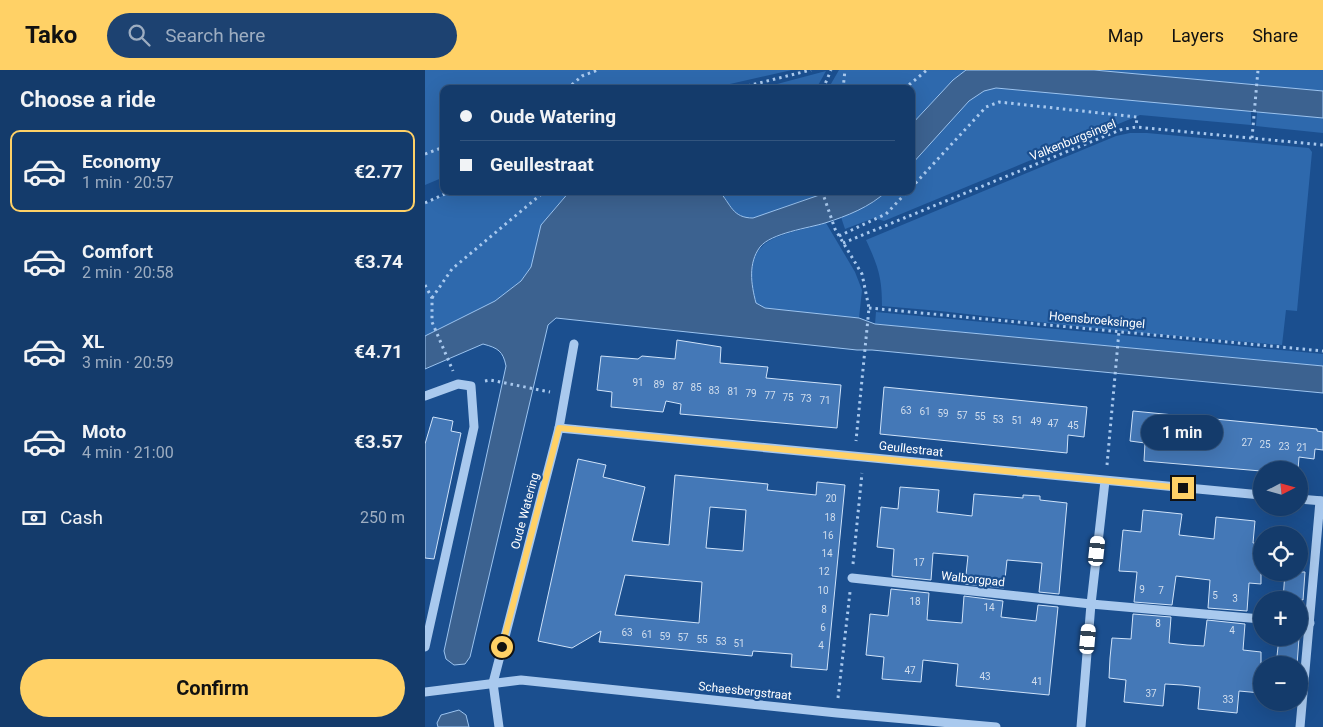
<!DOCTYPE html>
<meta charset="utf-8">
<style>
:root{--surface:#143b6b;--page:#1d4271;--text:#f1f3f6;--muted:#9dadc1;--line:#33557e;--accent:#ffd166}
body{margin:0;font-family:Roboto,sans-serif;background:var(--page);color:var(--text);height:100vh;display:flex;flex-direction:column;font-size:19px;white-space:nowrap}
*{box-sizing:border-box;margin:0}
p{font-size:16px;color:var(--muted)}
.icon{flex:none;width:28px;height:28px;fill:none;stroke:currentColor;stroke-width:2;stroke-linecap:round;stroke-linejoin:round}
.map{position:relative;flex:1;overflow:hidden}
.panel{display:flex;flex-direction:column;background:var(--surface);width:425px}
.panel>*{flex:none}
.hud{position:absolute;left:15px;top:15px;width:475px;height:110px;border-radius:10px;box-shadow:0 5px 20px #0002,0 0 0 1px var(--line);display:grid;align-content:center;height:110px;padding:0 20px;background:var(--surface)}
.needle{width:32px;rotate:84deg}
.fabs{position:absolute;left:828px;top:391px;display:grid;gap:10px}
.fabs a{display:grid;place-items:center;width:55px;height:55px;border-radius:50%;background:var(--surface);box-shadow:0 5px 20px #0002,0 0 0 1px var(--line);font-size:25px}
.end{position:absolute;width:22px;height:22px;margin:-11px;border:6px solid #ffd166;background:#111;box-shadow:0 0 0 2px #111}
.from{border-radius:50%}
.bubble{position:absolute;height:35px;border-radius:18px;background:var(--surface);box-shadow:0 5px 20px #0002,0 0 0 1px var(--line);font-size:16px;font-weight:700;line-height:35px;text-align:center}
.car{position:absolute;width:15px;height:30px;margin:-15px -8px;border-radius:6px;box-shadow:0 0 4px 1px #0007;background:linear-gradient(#fff 24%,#345 0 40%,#fff 0 76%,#345 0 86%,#fff 0)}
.hud b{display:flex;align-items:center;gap:18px;height:48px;font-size:19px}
.hud b+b{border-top:1px solid var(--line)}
.hud i{width:12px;height:12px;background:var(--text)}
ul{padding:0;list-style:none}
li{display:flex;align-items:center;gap:15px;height:82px;margin:0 10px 8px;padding:0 10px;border:2px solid transparent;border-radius:10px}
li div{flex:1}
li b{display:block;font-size:19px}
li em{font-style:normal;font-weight:700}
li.current{border-color:var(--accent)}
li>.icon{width:45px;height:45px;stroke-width:1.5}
h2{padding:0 20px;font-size:22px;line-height:60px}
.pay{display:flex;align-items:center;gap:12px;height:55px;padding:0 20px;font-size:19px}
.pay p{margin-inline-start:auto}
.action{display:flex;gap:10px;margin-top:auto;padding:10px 20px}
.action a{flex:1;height:58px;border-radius:30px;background:var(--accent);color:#111;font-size:20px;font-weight:700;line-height:58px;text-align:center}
header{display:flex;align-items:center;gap:30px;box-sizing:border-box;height:70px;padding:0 25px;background:var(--accent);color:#111}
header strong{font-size:24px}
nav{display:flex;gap:28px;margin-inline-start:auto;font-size:18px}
.search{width:350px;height:45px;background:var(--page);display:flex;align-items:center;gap:12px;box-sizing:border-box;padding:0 18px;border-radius:28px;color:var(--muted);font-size:19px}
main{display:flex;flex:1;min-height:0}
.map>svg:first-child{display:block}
</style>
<header>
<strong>Tako</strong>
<div class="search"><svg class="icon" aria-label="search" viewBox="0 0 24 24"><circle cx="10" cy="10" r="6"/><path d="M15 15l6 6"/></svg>Search here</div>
<nav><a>Map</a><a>Layers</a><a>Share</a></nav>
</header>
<main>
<section class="panel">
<h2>Choose a ride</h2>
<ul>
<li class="current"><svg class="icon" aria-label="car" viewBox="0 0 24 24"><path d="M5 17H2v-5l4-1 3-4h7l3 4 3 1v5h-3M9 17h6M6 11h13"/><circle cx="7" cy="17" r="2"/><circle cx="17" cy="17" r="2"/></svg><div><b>Economy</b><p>1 min · 20:57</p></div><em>€2.77</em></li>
<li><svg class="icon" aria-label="car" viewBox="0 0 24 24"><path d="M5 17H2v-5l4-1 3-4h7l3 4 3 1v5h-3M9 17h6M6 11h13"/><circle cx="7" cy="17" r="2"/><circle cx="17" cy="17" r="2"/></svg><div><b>Comfort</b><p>2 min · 20:58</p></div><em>€3.74</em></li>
<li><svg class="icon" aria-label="car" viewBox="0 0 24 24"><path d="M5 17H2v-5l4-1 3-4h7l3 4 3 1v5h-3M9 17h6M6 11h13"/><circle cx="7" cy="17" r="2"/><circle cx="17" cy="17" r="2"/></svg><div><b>XL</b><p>3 min · 20:59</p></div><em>€4.71</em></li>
<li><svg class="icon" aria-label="car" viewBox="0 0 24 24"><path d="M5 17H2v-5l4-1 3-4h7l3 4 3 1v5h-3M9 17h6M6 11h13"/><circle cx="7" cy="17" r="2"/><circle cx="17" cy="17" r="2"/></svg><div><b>Moto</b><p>4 min · 21:00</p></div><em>€3.57</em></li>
</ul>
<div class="pay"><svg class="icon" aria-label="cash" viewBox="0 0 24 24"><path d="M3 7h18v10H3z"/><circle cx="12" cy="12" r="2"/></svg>Cash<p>250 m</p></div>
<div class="action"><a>Confirm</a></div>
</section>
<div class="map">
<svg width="898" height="657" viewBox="0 0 898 657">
<rect width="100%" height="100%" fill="#1b4f8f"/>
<g fill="#2e69ad">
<polygon points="0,0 367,0 283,19 237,17 232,19 19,19 19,107 0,115"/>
<polygon points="414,0 541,0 528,10 486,55 486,19 403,19"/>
<polygon points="669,0 898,0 898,21"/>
<polygon points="401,1 391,19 333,19"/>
<path d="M571,18L826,41V55L715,45L459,151L449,148L420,159L416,147C433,140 448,134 462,121H486V95L544,31L559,21Z"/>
<polygon points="832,42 898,48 898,63 831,56"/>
<path d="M705,63H722L884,78L887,82L872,241L861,240L857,275L694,261L515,241L457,236C457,207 453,196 441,170L691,66Z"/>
<polygon points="28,121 145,121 116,155 106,197 96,211 70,231 0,266 0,134"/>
<path d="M294,121H390L391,127L328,148C307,148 306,134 294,121Z"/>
<path d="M401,153L430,202L437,220L434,248L339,238L331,233C315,166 349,168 401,153Z"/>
<polygon points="451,242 898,284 898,296 450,254"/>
</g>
<g fill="#3c6290" stroke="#9cc4f0">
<polygon points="541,0 669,0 898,21 898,48 571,18 559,21 544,31 486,95 486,55 528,10"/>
<path d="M145,121H294C306,134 307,148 328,148L406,121H462C445,137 422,146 400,153C384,158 346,163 335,177C323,193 326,214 331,233L340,238L434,248L450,254L898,296V323L447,280H432L131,248L123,255L45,587L40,594L29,595L21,589L19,581L81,296C78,281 73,278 58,274L0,299V266L70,231L96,211L106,197L116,155Z"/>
<polygon points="34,640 41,645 44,657 13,657 12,653 16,645"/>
</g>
<g fill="#4478b7" stroke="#cfe3fa" fill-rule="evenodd">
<polygon points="252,270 296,277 295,293 343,297 341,308 416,315 412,358 255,344 256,334 241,331 238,342 186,337 187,322 172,320 176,286 213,289 217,286 250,289"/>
<polygon points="459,317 662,337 659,367 643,365 642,383 455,364"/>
<polygon points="708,341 892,359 892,361 898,362 898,380 890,379 889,389 874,387 873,400 836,400 836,401 719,391 720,373 705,371"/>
<polygon points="8,347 28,351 26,361 36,363 9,489 0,488 0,374"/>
<path d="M153,389L181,395L178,407L220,417L207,471L244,475L250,405L343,414L342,420L391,425L392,412L420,415L402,600L366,597L367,584L328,581L327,586L174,572L176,561L147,578L113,571ZM285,437L321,440L318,481L281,478ZM200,505L277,512L274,553L190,545Z"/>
<polygon points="475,417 514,420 512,442 530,444 547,446 549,424 598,428 598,425 615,426 615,430 642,433 634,524 614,522 617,493 582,490 579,518 540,514 543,486 508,483 506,510 467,506 469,479 452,477 456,437 473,439"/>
<polygon points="718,440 757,444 754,465 772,467 789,469 791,447 830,451 828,473 836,473 836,514 824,513 822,541 783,538 785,510 751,506 747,535 709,532 712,502 694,501 698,460 716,462"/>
<polygon points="860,502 880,502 878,530 858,530"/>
<polygon points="466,519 504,523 502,550 537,553 539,526 578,531 576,547 611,551 613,535 633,537 624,625 531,616 533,594 515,592 498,590 496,612 457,609 459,587 441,585 443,565 445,544 463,546"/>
<polygon points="708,544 746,547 744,573 762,575 779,576 782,550 820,554 818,580 836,582 836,623 814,621 812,643 773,639 775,617 757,615 740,614 738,636 699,632 701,610 684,608 685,588 687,568 706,569"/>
<polygon points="854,568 874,568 872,595 851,595"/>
</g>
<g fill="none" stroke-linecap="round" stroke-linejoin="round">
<g stroke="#a9c9ee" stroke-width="3" stroke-dasharray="2.5 4" stroke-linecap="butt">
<polyline points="142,19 157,6 173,0"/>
<polyline points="310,19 386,0"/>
<polyline points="398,19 406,0"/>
<polyline points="418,19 420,0"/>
<polyline points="479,19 502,0"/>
<polyline points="827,68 833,0"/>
<polyline points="0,84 19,77"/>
<polyline points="486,118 561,37 574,32 712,47 711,57"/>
<polyline points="397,121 410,159 437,204 444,238 431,371"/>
<polyline points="0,133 26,121"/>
<polyline points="414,166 461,144 483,121"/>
<polyline points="418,173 695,60 711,57 898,75"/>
<polyline points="0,215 7,228 7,252 28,301"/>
<polyline points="7,228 27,199 120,121"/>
<polyline points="444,238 898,281"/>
<polyline points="60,311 65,310 125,322"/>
<polyline points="682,395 694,261"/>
<polyline points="428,494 437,403"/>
<polyline points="413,628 425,522"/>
</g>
<g stroke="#a9c9ee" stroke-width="9">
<polyline points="0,326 33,314 46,316 49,357 0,577"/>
<polyline points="134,358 836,425"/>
<polyline points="874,429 898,431"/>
<polyline points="427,508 666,534 836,549"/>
<polyline points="874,552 885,553"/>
<polyline points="0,622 96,610 412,643 571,657"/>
<polyline points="74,657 68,613 134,358 149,274"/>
<polyline points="656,657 666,534 680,411"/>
<polyline points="875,657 895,431"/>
</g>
</g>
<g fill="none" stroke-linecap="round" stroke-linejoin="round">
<polyline stroke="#ffd166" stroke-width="6" points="77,577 134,358 758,418"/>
</g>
<g text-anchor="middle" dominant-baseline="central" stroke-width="4.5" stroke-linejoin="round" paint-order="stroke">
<g font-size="10" fill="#d0dded">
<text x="213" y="312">91</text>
<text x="234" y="314">89</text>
<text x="253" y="316">87</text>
<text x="271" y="317">85</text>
<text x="289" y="320">83</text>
<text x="308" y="321">81</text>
<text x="326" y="323">79</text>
<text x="345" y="325">77</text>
<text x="363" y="327">75</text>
<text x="381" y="328">73</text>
<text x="400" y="330">71</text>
<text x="481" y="340">63</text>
<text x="500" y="341">61</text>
<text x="518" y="343">59</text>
<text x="537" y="345">57</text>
<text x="555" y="346">55</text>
<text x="573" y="349">53</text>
<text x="592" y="350">51</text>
<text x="611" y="351">49</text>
<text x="628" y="353">47</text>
<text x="648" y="355">45</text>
<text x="822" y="372">27</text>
<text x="840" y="374">25</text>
<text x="859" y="376">23</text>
<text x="877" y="377">21</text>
<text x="406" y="428">20</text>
<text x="405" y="447">18</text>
<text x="403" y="465">16</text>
<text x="402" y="483">14</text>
<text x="494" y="492">17</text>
<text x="399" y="501">12</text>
<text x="717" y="519">9</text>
<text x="398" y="520">10</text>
<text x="736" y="520">7</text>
<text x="790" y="525">5</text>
<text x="810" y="528">3</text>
<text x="490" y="531">18</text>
<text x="564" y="537">14</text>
<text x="399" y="539">8</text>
<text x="733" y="553">8</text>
<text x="398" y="557">6</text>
<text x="807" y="560">4</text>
<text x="202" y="562">63</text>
<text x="222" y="564">61</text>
<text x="240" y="566">59</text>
<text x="258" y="567">57</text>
<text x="277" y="569">55</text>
<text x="296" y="571">53</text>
<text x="314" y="573">51</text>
<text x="396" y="575">4</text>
<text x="485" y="600">47</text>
<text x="560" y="606">43</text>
<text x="612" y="611">41</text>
<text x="726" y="623">37</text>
<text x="803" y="629">33</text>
</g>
<g font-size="12" fill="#fff" stroke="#1b4f8f">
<text transform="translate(648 70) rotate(-22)">Valkenburgsingel</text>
<text transform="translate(672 250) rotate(5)">Hoensbroeksingel</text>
<text transform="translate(486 379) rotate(6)">Geullestraat</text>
<text transform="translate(100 441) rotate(-75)">Oude Watering</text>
<text transform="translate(548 509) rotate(6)">Walborgpad</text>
<text transform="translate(320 621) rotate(6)">Schaesbergstraat</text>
</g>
</g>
</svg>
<div class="fabs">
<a><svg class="needle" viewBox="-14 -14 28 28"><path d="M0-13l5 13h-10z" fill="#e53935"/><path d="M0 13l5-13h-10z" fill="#9dadc1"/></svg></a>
<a><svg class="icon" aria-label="locate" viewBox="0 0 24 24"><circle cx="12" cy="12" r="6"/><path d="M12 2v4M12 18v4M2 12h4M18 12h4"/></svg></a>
<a>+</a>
<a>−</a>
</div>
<i class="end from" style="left:77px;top:577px"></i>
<i class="end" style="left:758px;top:418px"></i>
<div class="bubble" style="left:716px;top:345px;width:82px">1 min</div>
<i class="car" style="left:672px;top:481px;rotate:6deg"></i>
<i class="car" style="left:663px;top:569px;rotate:5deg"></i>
<div class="hud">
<b><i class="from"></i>Oude Watering</b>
<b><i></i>Geullestraat</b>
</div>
</div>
</main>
